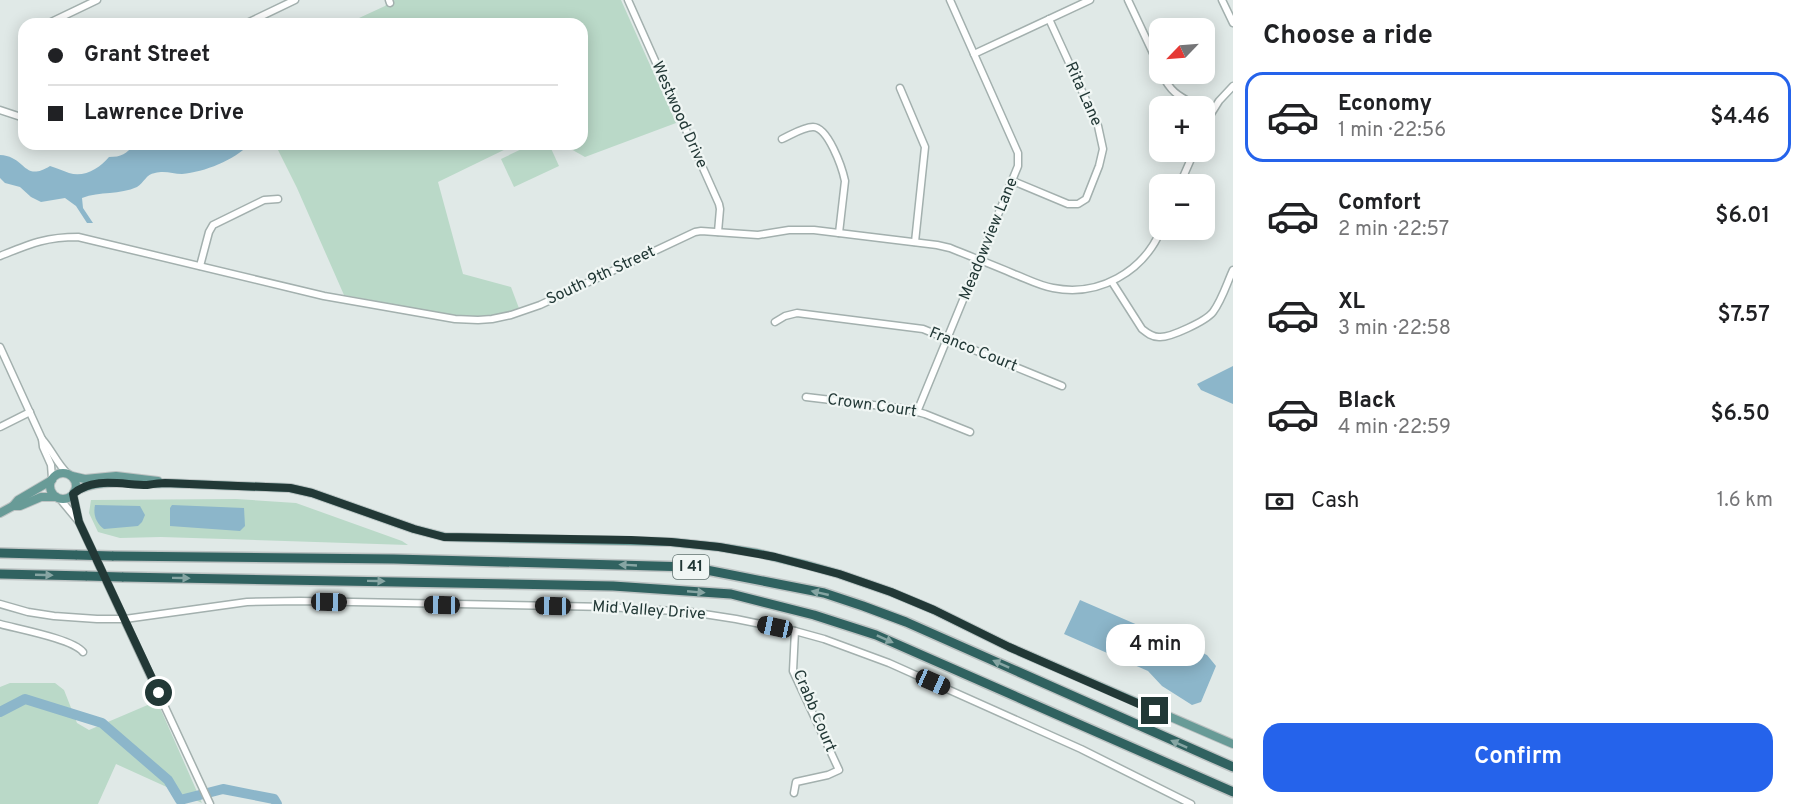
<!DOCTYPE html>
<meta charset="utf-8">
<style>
:root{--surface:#fff;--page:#f6f6f6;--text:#202124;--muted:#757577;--line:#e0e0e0;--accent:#2563eb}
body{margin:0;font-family:Overpass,sans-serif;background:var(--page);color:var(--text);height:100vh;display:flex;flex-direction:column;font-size:22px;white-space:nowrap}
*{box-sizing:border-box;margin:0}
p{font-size:20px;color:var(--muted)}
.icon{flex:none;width:33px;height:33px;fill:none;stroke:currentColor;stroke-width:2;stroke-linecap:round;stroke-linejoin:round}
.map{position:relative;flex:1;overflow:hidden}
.sheet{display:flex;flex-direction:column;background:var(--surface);width:570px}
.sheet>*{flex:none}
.banner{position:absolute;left:18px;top:18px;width:570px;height:132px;border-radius:18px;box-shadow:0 3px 15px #0003;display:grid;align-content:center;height:132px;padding:0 30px;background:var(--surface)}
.needle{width:39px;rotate:245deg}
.controls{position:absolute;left:1149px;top:18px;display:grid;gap:12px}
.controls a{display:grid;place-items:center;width:66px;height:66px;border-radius:12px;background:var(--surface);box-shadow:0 3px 15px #0003;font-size:30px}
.end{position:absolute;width:27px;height:27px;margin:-14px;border:8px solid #223836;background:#fff;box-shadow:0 0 0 3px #fff}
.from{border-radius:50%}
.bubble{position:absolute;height:42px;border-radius:18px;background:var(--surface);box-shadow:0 3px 15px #0003;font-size:20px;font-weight:600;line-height:42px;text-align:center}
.car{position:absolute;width:18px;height:36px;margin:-18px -9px;border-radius:8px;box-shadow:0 0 4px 2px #0007;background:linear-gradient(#222 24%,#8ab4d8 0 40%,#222 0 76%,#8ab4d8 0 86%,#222 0)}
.banner b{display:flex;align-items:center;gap:21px;height:57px;font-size:22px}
.banner b+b{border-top:2px solid var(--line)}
.banner i{width:15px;height:15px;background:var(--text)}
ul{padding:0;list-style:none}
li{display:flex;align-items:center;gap:18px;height:90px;margin:0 12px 9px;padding:0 18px;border:3px solid transparent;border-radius:18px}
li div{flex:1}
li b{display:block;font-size:22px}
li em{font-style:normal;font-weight:600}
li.current{border-color:var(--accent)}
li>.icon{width:54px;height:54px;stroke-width:1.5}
h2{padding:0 30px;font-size:27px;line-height:72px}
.pay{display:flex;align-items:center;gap:15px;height:66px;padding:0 30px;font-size:22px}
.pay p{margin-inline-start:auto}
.button{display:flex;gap:12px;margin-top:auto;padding:12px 30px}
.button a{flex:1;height:69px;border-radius:18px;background:var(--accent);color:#fff;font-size:24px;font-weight:600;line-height:69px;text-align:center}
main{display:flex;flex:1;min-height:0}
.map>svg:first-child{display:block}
</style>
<main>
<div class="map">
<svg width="1233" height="804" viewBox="0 0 1233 804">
<rect width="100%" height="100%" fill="#e0e9e7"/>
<g fill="#bad9c8">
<polygon points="390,0 621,0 676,123 585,157 562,144 582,144 582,24 346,24 385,6"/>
<polygon points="285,144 516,144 438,182 463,274 511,287 520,311 492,317 477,318 441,313 344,295 297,188 278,150"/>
<polygon points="532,144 549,144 559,166 514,187 501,159"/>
<polygon points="236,499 296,503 402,541 408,545 161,537 120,538 98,532 89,513 91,500"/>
<polygon points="10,683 55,683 64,690 77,723 89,730 157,701 202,803 116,764 98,804 0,804 0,687"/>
</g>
<g fill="#8cb6ca">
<path d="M134,144H250C234,160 205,172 182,174C173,174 165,170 155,173C146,174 144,183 137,187C120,195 100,191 82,198L83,208L93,223H87L76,206L65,198L41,202L31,197L20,187L5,183L0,178V155C26,156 23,183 50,166C57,168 63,171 69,173C84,178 100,168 109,157C121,157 127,154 134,144Z"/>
<polygon points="1233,366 1233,404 1201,390 1197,384"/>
<path d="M95,505L140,506L145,515L142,522L138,526L104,529C96,523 93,515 95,505Z"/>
<polygon points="172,505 244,508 245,526 240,531 170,526 170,508"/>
<polygon points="1080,600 1207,655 1216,666 1201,702 1192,705 1162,686 1148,671 1064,634"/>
</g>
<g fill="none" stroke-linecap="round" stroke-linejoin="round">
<polyline stroke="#8cb6ca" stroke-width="10" points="0,712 25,699 102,723 168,780 180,800 223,789 274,799 277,804"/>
<g stroke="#a3b0ae" stroke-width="9">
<g id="minor">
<polyline points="389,0 390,3"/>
<polyline points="628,0 719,204 720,209 718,232"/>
<polyline points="1128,0 1160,68"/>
<polyline points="1222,0 1233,23"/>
<polyline points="49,23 97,0"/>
<polyline points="245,24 295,0"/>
<polyline points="974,54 1090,0"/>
<path d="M1162,74C1171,93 1179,96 1197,106"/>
<polyline points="900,88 925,147 915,242"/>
<polyline points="0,110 24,118"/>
<polyline points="1204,125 1219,101 1233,86"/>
<path d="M782,139C791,135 803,127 813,127C828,127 842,167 845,181L839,233"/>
<polyline points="1013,181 1068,204 1078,204 1086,199 1099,166 1103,149 1098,126 1049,19"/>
<polyline points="1180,184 1194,152"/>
<path d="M0,256C30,244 45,237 78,237L324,296L455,319L478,320L492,319L511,315L540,305L695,232L701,231L758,235L789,230H814L937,245L950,248C972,257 993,265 1014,274C1027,279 1040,286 1053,288C1099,297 1143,272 1161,230"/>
<polyline points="200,266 209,232 213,225 264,200 278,199"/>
<path d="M1112,282L1142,329C1147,333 1152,337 1159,337C1170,338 1206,321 1213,312C1222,300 1227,283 1233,270"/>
<polyline points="775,322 785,316 797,313 923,329 1062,386"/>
<polyline points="0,347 42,439 43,447 51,465 52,478"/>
<polyline points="806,397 907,409 925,414 970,432"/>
<polyline points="917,412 1018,166 1018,153 950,0"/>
<polyline points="0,427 30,412"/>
<path d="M42,439C52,450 57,464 68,474"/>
<polyline points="73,494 79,522"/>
<polyline points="60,499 79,522 210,804"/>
<polyline points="0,604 28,612 54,616 97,619 125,619 247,602 300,601 608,607 691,612 736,619 795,631 824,639 889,663 1081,749 1191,804"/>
<path d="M0,624C18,629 73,639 83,652"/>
<polyline points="794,793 796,782 828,775 839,770 793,671 795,631"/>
</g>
</g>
<g stroke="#bdc3c3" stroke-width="10">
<g id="major">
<circle cx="63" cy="486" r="13"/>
<polyline points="72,476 85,479 116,476 158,481"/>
<path d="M74,492C102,476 135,486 165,483L290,488L312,493L414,529L445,537L671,542L719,547L757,553L807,565L839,574L891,592L934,610L1009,647L1233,744"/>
<polyline points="13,506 18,500 52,480"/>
<polyline points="0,513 13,506 20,506 41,497 56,497"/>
</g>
</g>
<g stroke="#bdc3c3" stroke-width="12">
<g id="highway">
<polyline points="0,553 77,555"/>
<polyline points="112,556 394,559 691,567 824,593 863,606 906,622 1233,767"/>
<polyline points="0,574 87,576"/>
<polyline points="122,577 613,586 731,594 814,615 876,635 1233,792"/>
</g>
</g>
<use href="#minor" stroke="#fff" stroke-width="6"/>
<use href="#major" stroke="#689b97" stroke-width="8"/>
<use href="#highway" stroke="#306260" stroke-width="9"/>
<g stroke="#bdc3c3" stroke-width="12" stroke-linecap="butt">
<g id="highway-bridge">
<polyline points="77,555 112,556"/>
<polyline points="87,576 122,577"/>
</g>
</g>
<use href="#highway-bridge" stroke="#306260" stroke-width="9"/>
</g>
<defs><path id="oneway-solid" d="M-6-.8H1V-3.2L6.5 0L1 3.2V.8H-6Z" transform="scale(1.5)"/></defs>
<g fill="#86a5a3">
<use href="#oneway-solid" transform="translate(628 565) rotate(-177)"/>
<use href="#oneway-solid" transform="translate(44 575) rotate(2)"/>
<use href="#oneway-solid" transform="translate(181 578) rotate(1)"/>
<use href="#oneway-solid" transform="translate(376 581) rotate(1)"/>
<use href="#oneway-solid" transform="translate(696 592) rotate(5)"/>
<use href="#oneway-solid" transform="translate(820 593) rotate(-167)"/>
<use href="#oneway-solid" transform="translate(885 639) rotate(24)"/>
<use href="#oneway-solid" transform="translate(1001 664) rotate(-156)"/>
<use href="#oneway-solid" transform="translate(1179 744) rotate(-156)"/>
</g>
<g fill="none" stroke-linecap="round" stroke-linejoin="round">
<path stroke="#223836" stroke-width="8" d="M159,693L79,522L73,494C93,476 123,485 147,485C153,484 159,483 165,483L290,488L312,493L414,529L444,537L631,540L671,542L719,547L775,557L839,574L891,592L934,610L1009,647L1155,711"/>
</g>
<g text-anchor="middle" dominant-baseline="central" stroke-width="4.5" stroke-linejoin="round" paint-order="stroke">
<rect fill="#f0f6f4" stroke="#60716f" stroke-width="1.5" x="673" y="555" width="36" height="24" rx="4.5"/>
<g font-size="15" font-weight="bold" fill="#223836">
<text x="691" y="567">I 41</text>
</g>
<g font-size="16" fill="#223836" stroke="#f0f6f4">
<text transform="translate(1083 94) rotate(66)">Rita Lane</text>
<text transform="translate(679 115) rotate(66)">Westwood Drive</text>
<text transform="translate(989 239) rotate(-68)">Meadowview Lane</text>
<text transform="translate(601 276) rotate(-25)">South 9th Street</text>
<text transform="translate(973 350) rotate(22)">Franco Court</text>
<text transform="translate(872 406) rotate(8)">Crown Court</text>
<text transform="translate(649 611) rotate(4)">Mid Valley Drive</text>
<text transform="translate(814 711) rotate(67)">Crabb Court</text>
</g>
</g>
</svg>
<div class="controls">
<a><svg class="needle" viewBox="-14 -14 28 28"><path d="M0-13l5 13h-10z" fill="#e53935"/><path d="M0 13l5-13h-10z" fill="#757577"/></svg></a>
<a>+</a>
<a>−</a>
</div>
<i class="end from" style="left:159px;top:693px"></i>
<i class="end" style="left:1155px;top:711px"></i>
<div class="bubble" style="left:1106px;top:624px;width:99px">4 min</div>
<i class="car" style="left:329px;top:602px;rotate:91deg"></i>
<i class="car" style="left:442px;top:605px;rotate:271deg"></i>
<i class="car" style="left:553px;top:606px;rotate:271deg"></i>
<i class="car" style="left:775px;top:627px;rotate:282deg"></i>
<i class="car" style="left:933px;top:682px;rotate:114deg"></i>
<div class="banner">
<b><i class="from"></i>Grant Street</b>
<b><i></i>Lawrence Drive</b>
</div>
</div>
<section class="sheet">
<h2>Choose a ride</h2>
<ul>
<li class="current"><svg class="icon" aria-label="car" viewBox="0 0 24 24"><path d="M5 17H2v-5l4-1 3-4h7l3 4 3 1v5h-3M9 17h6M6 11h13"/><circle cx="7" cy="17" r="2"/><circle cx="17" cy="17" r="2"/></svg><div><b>Economy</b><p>1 min · 22:56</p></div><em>$4.46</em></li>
<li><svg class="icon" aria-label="car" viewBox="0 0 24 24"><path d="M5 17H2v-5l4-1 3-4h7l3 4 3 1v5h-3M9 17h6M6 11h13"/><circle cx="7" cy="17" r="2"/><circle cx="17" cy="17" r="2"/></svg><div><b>Comfort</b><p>2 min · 22:57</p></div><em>$6.01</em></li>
<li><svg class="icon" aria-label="car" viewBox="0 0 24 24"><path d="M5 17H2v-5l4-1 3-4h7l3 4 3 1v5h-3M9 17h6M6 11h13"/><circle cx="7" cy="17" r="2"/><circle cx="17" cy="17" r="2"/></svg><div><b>XL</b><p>3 min · 22:58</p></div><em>$7.57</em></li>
<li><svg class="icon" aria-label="car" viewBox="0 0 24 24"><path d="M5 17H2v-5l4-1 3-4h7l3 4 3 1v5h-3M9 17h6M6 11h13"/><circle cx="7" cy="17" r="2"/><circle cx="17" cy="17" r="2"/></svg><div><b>Black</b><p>4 min · 22:59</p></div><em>$6.50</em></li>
</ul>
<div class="pay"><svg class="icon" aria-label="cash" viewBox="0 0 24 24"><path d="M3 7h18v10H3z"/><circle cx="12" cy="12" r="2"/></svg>Cash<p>1.6 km</p></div>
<div class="button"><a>Confirm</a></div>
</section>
</main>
